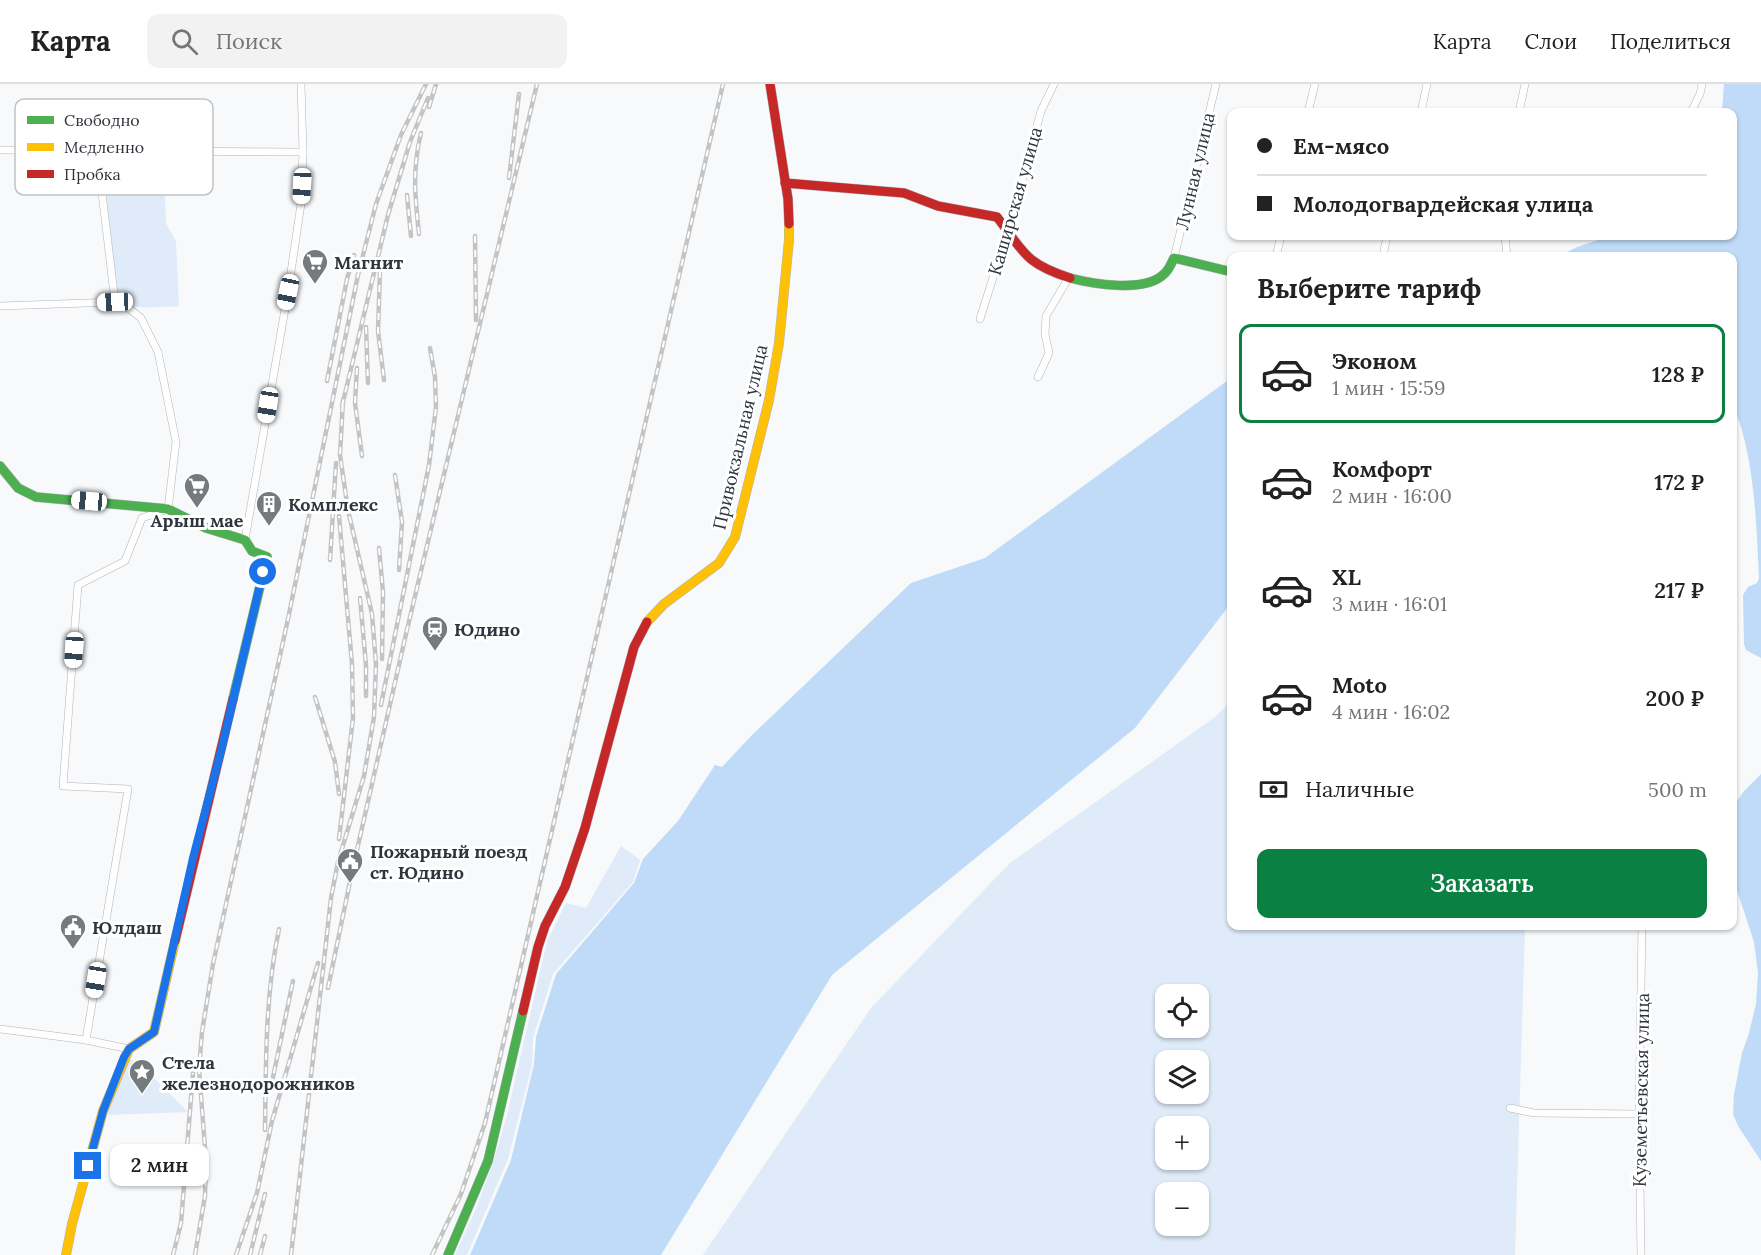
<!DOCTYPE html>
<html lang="ru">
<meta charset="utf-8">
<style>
:root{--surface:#fff;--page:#f2f2f2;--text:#222;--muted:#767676;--line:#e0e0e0;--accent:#0b8043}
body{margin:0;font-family:Lora,serif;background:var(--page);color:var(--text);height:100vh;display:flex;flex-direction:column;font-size:22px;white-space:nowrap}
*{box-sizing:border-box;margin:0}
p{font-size:20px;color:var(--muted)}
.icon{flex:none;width:33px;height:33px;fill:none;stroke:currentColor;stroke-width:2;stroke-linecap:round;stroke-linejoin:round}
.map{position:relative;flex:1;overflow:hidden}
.panel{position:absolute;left:1227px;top:168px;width:510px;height:678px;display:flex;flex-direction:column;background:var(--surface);border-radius:12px;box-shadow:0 2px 4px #0004}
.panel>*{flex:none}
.top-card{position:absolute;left:1227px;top:24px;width:510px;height:132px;border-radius:12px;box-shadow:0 2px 4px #0004;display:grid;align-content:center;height:132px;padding:0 30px;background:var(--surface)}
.buttons{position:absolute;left:1155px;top:900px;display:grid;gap:12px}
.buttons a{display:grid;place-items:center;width:54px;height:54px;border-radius:12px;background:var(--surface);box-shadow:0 2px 4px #0004;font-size:30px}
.end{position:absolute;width:27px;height:27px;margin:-14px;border:8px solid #1a73e8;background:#fff;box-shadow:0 0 0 3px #fff}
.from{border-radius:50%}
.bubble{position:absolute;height:42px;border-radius:12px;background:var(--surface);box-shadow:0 2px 4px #0004;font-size:20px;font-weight:600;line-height:42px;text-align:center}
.car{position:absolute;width:18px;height:36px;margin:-18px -9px;border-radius:8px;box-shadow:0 0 4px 2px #0007;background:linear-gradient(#fff 24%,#345 0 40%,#fff 0 76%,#345 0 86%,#fff 0)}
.top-card b{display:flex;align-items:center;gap:21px;height:57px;font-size:22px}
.top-card b+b{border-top:2px solid var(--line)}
.top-card i{width:15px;height:15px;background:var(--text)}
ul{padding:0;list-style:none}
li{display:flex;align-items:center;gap:18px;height:99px;margin:0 12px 9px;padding:0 18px;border:3px solid transparent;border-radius:12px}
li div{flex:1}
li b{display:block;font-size:22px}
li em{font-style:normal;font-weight:600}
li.current{border-color:var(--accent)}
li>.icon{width:54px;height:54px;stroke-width:1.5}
h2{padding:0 30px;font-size:27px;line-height:72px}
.pay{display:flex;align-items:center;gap:15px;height:66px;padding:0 30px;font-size:22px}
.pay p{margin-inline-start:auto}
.button{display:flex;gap:12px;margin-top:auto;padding:12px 30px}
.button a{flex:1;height:69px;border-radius:12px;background:var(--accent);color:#fff;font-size:24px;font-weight:600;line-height:69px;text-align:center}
header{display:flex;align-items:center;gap:36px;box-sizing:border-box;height:84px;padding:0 30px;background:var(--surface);border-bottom:2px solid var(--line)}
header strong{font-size:28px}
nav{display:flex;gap:33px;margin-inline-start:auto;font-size:21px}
.search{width:420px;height:54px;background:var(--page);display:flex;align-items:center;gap:15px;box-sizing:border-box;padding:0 21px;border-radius:12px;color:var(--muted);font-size:22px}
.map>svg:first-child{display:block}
</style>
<header>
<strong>Карта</strong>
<div class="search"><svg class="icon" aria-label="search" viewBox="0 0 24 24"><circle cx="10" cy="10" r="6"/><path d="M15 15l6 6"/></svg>Поиск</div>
<nav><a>Карта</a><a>Слои</a><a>Поделиться</a></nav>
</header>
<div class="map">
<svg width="1761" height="1171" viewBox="0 0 1761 1171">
<rect width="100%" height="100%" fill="#f7f9fb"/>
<g fill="#dfebf9" fill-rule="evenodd">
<path d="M119,70L163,72L166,140L176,157L179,222C157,223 136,226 115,218L98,78L109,71Z"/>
<path d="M1231,618L1232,842H1525L1515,1171H703L871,924L1010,779L1215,633ZM1166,910H1198V944H1166ZM1166,976H1198V1010H1166ZM1166,1042H1198V1076H1166ZM1166,1108H1198V1142H1166Z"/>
<polygon points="621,762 640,776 633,798 553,890 533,954 532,981 508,1075 467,1171 455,1171 477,1122 493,1079 507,1031 547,857 566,819 586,824"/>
<polygon points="131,976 137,977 188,1028 107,1031 128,977"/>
</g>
<g fill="#bfdbf8">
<path d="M1724,0H1761V574L1746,566L1744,560L1743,511L1748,503L1757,499L1759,494C1756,435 1755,375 1733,320L1732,172H1559L1577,163L1610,152H1732V28H1722Z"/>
<polygon points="1231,294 1231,519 1135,644 832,891 661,1171 470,1171 511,1076 534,980 536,953 556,890 634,799 643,775 678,737 715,681 722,683 753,650 911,499 985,474"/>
<polygon points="1761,690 1761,1077 1738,1042 1733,1030 1734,1010 1742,969 1749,949 1756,920 1758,889 1754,858 1732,791 1733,722 1744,707"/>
</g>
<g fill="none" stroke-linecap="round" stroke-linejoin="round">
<g stroke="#b1b4b8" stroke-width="8">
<g id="street">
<polyline points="1308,28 1315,0"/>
<polyline points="1421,28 1427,0"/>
<polyline points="1519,28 1525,0"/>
<polyline points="1691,28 1700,10 1702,0"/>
<polyline points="0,66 303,68"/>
<polyline points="97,67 115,218"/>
<polyline points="1505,152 1507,172"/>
<polyline points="1276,172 1281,152"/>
<polyline points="1383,172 1387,152"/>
<polyline points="1174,174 1216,0"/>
<polyline points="0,222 115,218 127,223 141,234 158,268 176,358 168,425 142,434 125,477 78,501 63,702 128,705 86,956"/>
<polyline points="980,235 1013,130 1041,27 1054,0"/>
<polyline points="1038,293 1049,269 1045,250 1046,232 1069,193"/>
<polyline points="245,456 288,208 301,120 303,68 301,0"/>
<polyline points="0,945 86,956 129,965"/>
<polyline points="1510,1024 1534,1029 1639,1030"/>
<polyline points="1641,1171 1639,1030 1642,842"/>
</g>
</g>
<g stroke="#b1b4b8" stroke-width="10">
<g id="fast">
<path d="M1070,194C1093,200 1145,209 1164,190C1169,186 1171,180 1174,174L1232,188"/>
<polyline points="0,382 18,404 36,413 168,425 206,444 245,456 252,467 267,473 233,615"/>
<polyline points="448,1171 488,1077 523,927"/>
</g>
</g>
<g stroke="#b1b4b8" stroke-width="10">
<g id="slow">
<polyline points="647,538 664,520 719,479 735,453 769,316 779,259 789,156 789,140"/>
<polyline points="66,1171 72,1140 103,1027 129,965 154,948 175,857"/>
</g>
</g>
<g stroke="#b1b4b8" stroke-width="10">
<g id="jam">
<polyline points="770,0 788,115 789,140"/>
<path d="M785,99L904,109L938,122L997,133C1024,168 1024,179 1070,194"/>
<polyline points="175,857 233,615"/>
<polyline points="523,927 538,863 545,842 565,803 585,744 634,563 647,538"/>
</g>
</g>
<use href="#street" stroke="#fefefe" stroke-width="7"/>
<use href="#fast" stroke="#4caf50" stroke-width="9"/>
<use href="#slow" stroke="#ffc107" stroke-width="9"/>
<use href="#jam" stroke="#c62828" stroke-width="9"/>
<g stroke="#c4c4c5" stroke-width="4.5">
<g id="rail">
<polyline points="429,23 436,0"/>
<polyline points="509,94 519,10"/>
<polyline points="407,111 411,152"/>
<path d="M419,150C415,113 412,86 421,49"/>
<polyline points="475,152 476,236"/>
<polyline points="380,187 378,247 384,296"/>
<polyline points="366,243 368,299"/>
<polyline points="357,284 355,319 362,372"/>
<polyline points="327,297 347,195 354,171"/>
<polyline points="342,322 388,131 410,58 428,14"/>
<polyline points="395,391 402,438 399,486"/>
<polyline points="379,464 383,508 382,575"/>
<polyline points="330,476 336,379"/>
<polyline points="360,514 366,581 366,612"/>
<polyline points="315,613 335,678 339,710"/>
<polyline points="381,621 429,381 436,323 435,293 430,264"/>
<polyline points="339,755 353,634 352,580 339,432"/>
<polyline points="328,904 352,788 406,550 537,0"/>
<polyline points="271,1003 293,897"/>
<path d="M265,1046C266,979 265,912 279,845"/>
<polyline points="173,1171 181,1139 193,989"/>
<polyline points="195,1171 205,1112 206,1077 199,985 202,948 213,880 288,535 358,191 376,120 401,51 426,0"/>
<polyline points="236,1171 257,1109 272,1037 318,879"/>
<polyline points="250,1171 265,1110"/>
<polyline points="260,1171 265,1152"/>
<polyline points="291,1171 331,814 338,778 364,692 374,633 376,580 372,530 348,426 340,371 343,316"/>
<polyline points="432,1171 461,1110 485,1039 723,0"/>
</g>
</g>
<use href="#rail" stroke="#fff" stroke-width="2" stroke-dasharray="7" stroke-linecap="butt"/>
</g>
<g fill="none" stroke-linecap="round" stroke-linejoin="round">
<polyline stroke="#1a73e8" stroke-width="8" points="88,1082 103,1027 124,973 129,965 154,948 193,774 222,663 263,488"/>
</g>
<defs>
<g id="supermarket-pin" transform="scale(1.35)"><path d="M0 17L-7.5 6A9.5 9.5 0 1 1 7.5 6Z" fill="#757a7f" stroke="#fff"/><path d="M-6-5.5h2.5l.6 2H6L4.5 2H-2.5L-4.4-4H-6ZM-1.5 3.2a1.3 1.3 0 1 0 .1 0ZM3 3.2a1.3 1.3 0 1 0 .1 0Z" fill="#fff"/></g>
<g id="building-pin" transform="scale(1.35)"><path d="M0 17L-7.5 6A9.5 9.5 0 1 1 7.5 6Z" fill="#757a7f" stroke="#fff"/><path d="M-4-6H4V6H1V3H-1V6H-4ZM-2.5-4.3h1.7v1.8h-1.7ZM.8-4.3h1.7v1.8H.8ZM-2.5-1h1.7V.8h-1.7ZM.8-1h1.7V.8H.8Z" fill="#fff"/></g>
<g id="station-pin" transform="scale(1.35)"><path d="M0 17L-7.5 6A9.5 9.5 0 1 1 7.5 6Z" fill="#757a7f" stroke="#fff"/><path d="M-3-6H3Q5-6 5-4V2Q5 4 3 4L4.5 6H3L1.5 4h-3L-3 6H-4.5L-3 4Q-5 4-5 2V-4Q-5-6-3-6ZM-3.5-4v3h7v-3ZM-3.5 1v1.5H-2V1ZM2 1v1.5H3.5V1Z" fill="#fff"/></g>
<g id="civic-pin" transform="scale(1.35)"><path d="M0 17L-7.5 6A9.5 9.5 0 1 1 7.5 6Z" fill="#757a7f" stroke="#fff"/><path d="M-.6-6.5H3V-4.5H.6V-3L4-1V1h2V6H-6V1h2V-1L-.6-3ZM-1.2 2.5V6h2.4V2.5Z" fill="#fff"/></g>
<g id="sight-pin" transform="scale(1.35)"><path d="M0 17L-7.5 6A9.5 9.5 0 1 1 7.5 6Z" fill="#757a7f" stroke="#fff"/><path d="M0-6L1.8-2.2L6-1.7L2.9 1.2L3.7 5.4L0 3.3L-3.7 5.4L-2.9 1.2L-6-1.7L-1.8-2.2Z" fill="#fff"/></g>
</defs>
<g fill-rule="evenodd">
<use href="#supermarket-pin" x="315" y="178"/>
<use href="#supermarket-pin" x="197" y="402"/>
<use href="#building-pin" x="269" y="420"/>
<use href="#station-pin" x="435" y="545"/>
<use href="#civic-pin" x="350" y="777"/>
<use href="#civic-pin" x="73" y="843"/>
<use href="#sight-pin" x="142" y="988"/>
</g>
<g text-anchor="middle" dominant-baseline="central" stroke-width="6" stroke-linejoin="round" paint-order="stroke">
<g font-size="18" fill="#2f353c" stroke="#fff">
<text transform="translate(1195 87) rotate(-77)">Лунная улица</text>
<text transform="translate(1015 117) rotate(-74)">Каширская улица</text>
<text transform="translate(740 353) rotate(-77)">Привокзальная улица</text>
<text transform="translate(1641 1006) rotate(-89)">Куземетьевская улица</text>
</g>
<g font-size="18" font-weight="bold" fill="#2f353c" stroke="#fff" text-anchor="start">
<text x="334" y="178">Магнит</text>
<text x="288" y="420">Комплекс</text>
<text x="197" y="436" text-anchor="middle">Арыш мае</text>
<text x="454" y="545">Юдино</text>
<text x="370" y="767">Пожарный поезд<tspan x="370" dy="21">ст. Юдино</tspan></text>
<text x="92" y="843">Юлдаш</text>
<text x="162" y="978">Стела<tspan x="162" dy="21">железнодорожников</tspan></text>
</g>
</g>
<rect x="15" y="15" width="198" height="96" rx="9" fill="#fff" stroke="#c1c2c4" stroke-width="1.5"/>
<rect x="27" y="32" width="27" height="8" fill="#4caf50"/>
<rect x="27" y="59" width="27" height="8" fill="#ffc107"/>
<rect x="27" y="86" width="27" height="8" fill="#c62828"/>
<g font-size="16" fill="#2f353c">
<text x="64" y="42">Свободно</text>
<text x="64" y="69">Медленно</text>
<text x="64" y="96">Пробка</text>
</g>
</svg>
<div class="buttons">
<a><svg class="icon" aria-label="locate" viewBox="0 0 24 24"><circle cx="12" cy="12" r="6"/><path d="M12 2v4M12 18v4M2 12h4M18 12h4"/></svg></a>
<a><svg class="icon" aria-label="layers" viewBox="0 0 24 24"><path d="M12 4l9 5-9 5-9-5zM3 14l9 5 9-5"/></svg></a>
<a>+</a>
<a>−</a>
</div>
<i class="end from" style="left:263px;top:488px"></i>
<i class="end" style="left:88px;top:1082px"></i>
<div class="bubble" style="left:110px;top:1060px;width:99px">2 мин</div>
<i class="car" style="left:302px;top:102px;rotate:183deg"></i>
<i class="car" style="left:288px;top:208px;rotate:192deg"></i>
<i class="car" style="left:115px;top:218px;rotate:268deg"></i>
<i class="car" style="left:268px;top:321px;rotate:189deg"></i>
<i class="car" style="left:89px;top:417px;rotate:275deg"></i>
<i class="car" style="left:74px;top:566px;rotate:184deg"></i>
<i class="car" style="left:96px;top:896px;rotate:189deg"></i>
<div class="top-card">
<b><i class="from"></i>Ем-мясо</b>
<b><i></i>Молодогвардейская улица</b>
</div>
<section class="panel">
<h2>Выберите тариф</h2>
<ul>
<li class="current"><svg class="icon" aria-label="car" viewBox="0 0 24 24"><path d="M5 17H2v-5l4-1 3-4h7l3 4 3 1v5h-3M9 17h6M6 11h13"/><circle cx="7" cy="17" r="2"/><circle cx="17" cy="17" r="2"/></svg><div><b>Эконом</b><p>1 мин · 15:59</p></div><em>128 ₽</em></li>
<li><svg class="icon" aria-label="car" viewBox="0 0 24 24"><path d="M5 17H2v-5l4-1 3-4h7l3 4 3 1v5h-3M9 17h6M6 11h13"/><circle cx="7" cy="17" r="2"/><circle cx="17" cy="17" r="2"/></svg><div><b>Комфорт</b><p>2 мин · 16:00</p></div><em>172 ₽</em></li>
<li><svg class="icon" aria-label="car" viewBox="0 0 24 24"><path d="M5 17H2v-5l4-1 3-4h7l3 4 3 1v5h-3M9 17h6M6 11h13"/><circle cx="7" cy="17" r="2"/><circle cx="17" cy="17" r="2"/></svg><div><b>XL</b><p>3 мин · 16:01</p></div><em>217 ₽</em></li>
<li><svg class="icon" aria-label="car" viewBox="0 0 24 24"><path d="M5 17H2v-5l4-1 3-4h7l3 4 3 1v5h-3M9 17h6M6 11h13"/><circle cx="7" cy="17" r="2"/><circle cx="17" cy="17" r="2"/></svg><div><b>Moto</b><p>4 мин · 16:02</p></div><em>200 ₽</em></li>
</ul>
<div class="pay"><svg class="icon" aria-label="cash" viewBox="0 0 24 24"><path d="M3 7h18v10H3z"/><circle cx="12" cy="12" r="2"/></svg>Наличные<p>500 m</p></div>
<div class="button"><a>Заказать</a></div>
</section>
</div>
